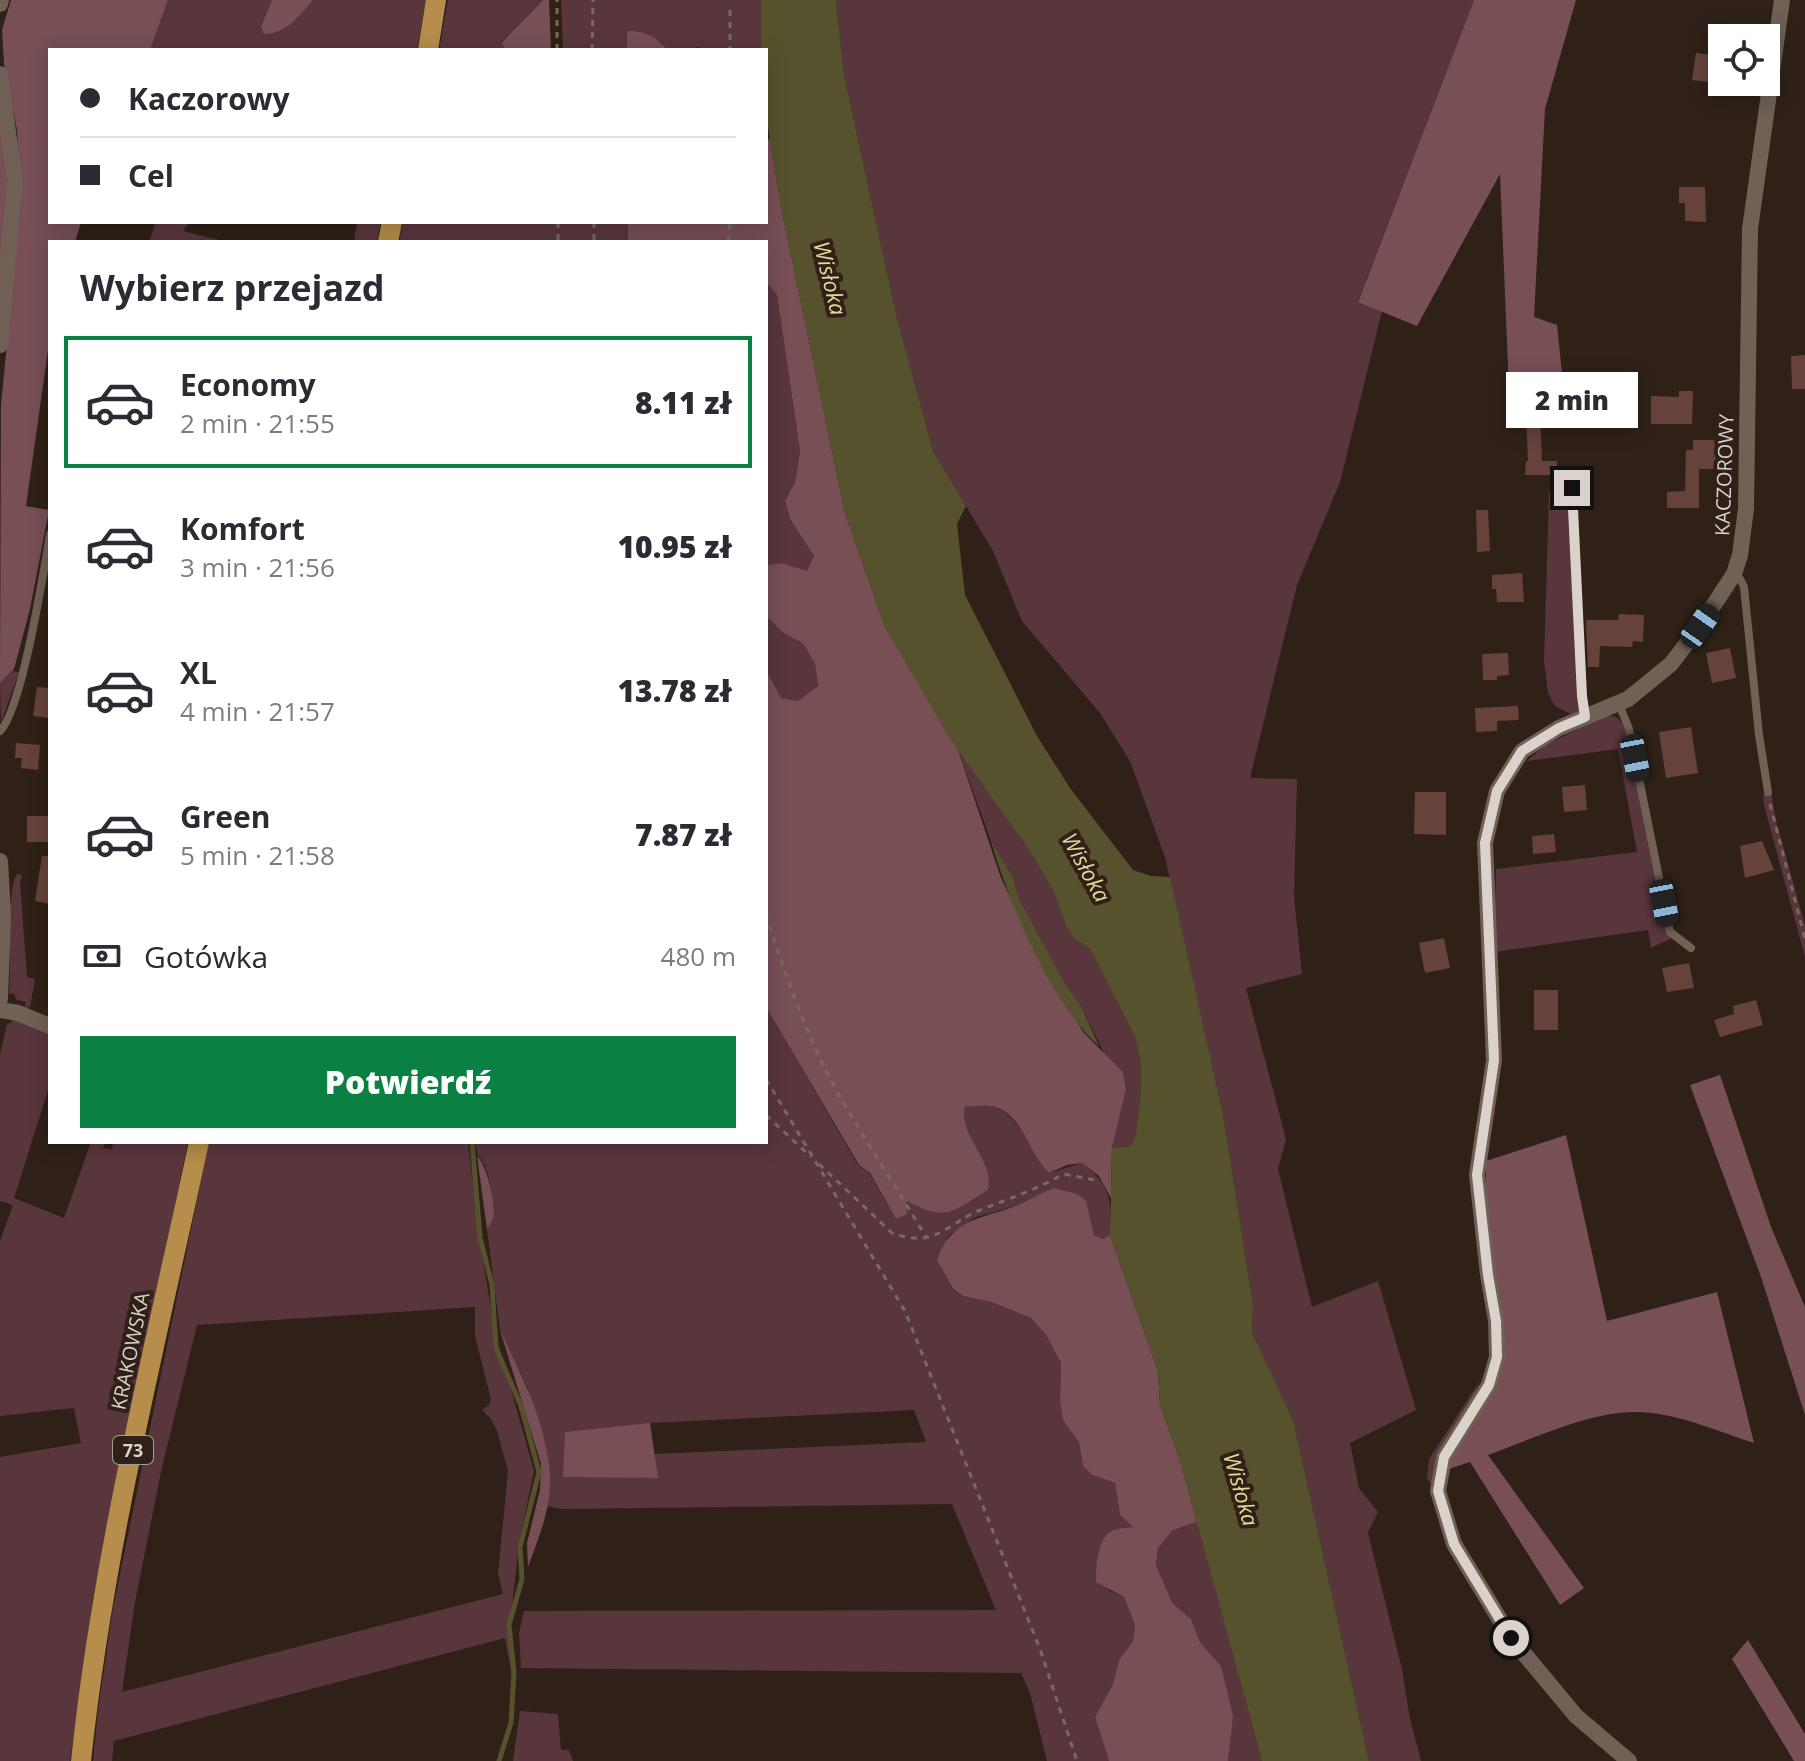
<!DOCTYPE html>
<html lang="pl">
<meta charset="utf-8">
<style>
:root{--surface:#fff;--page:#f2f2f3;--text:#2b2b33;--muted:#7c7c81;--line:#e1e1e2;--accent:#0b8043}
body{margin:0;font-family:"Open Sans",sans-serif;background:var(--page);color:var(--text);height:100vh;display:flex;flex-direction:column;font-size:30px;white-space:nowrap}
*{box-sizing:border-box;margin:0}
p{font-size:26px;color:var(--muted)}
.icon{flex:none;width:44px;height:44px;fill:none;stroke:currentColor;stroke-width:2;stroke-linecap:round;stroke-linejoin:round}
.map{position:relative;flex:1;overflow:hidden}
.side{position:absolute;left:48px;top:240px;width:720px;height:904px;display:flex;flex-direction:column;background:var(--surface);border-radius:0px;box-shadow:0 4px 20px #0003}
.side>*{flex:none}
.hud{position:absolute;left:48px;top:48px;width:720px;height:176px;border-radius:0px;box-shadow:0 4px 20px #0003;display:grid;align-content:center;height:176px;padding:0 32px;background:var(--surface)}
.tools{position:absolute;left:1708px;top:24px;display:grid;gap:16px}
.tools a{display:grid;place-items:center;width:72px;height:72px;border-radius:0px;background:var(--surface);box-shadow:0 4px 20px #0003;font-size:40px}
.end{position:absolute;width:36px;height:36px;margin:-18px;border:10px solid #dbd2cb;background:#111;box-shadow:0 0 0 4px #111}
.from{border-radius:50%}
.bubble{position:absolute;height:56px;border-radius:0px;background:var(--surface);box-shadow:0 4px 20px #0003;font-size:26px;font-weight:800;line-height:56px;text-align:center}
.car{position:absolute;width:24px;height:48px;margin:-24px -12px;border-radius:10px;box-shadow:0 0 6px 2px #0007;background:linear-gradient(#222 24%,#8ab4d8 0 40%,#222 0 76%,#8ab4d8 0 86%,#222 0)}
.hud b{display:flex;align-items:center;gap:28px;height:76px;font-size:30px}
.hud b+b{border-top:2px solid var(--line)}
.hud i{width:20px;height:20px;background:var(--text)}
ul{padding:0;list-style:none}
li{display:flex;align-items:center;gap:24px;height:132px;margin:0 16px 12px;padding:0 16px;border:4px solid transparent;border-radius:0px}
li div{flex:1}
li b{display:block;font-size:30px}
li em{font-style:normal;font-weight:800}
li.on{border-color:var(--accent)}
li>.icon{width:72px;height:72px;stroke-width:1.5}
h2{padding:0 32px;font-size:36px;line-height:96px}
.pay{display:flex;align-items:center;gap:20px;height:88px;padding:0 32px;font-size:30px}
.pay p{margin-inline-start:auto}
.button{display:flex;gap:16px;margin-top:auto;padding:16px 32px}
.button a{flex:1;height:92px;border-radius:0px;background:var(--accent);color:#fff;font-size:32px;font-weight:800;line-height:92px;text-align:center}
.map>svg:first-child{display:block}
</style>
<div class="map">
<svg width="1805" height="1761" viewBox="0 0 1805 1761">
<rect width="100%" height="100%" fill="#2f2117"/>
<g fill="#59363c" fill-rule="evenodd">
<polygon points="168,0 272,0 261,25 297,19 313,0 426,0 417,50 150,50"/>
<polygon points="448,0 543,0 501,42 506,50 439,50"/>
<polygon points="561,0 761,0 761,50 709,50 697,47 693,50 668,50 661,42 627,32 627,50 563,50"/>
<polygon points="836,0 1474,0 1358,301 1382,311 1340,482 1297,585 1250,778 1297,779 1294,897 1302,974 1246,988 1286,1139 1278,1169 1312,1307 1378,1281 1416,1410 1350,1443 1359,1488 1378,1512 1368,1533 1402,1669 1410,1719 1421,1761 1369,1761 1293,1420 1252,1332 1253,1304 1223,1114 1165,857 1130,761 1100,713 1022,621 993,551 933,451 896,314 844,75"/>
<polygon points="156,222 190,222 183,231 219,240 218,242 149,242"/>
<polygon points="357,222 381,222 377,242 354,242"/>
<polygon points="403,222 628,222 628,242 399,242"/>
<polygon points="766,282 777,295 800,451 795,482 785,501 790,519 814,556 808,572 782,563 766,565"/>
<polygon points="1549,491 1565,493 1570,501 1579,711 1571,714 1555,706 1548,693 1544,661"/>
<polygon points="766,616 782,632 803,642 815,664 818,687 798,701 781,698 766,669"/>
<polygon points="13,671 19,672 1,723 0,683"/>
<path d="M1606,715C1621,716 1622,723 1627,735L1672,938L1651,948L1648,930L1494,952L1496,869L1637,852L1618,749L1527,761L1544,746Z"/>
<polygon points="957,747 1031,853 1053,890 1067,928 1075,939 1090,949 1135,1037 1141,1064 1140,1099 1136,1133 1131,1146 1112,1148 1126,1089 1123,1072 1105,1055 1080,1004 1066,987 1019,899 1013,877 991,841"/>
<polygon points="1771,792 1776,820 1805,926 1805,957 1764,805 1763,794"/>
<path d="M17,874L22,875L20,883L27,977L35,979L30,1007L25,1008L26,1002L17,1000L13,993L9,994C12,969 6,889 17,874Z"/>
<path d="M766,1007L858,1165L869,1173L896,1219L906,1201L920,1208L973,1199L988,1190C994,1162 960,1138 965,1106C973,1107 983,1105 991,1106C1017,1111 1033,1153 1049,1173L1082,1163C1112,1186 1111,1199 1110,1235L1103,1239L1094,1235L1053,1188L1022,1204L976,1217L949,1235L937,1260L953,1290L963,1296L991,1302L1031,1318L1046,1335L1061,1363L1060,1400L1079,1442L1083,1466L1092,1475L1115,1483L1120,1515L1134,1528L1108,1590L1124,1597L1135,1625L1133,1641L1119,1660L1113,1684L1095,1717L1109,1761H1047L1030,1693L1021,1673L521,1668L519,1633L524,1611L996,1610L952,1504L562,1509L547,1506L550,1479L545,1442L526,1384L500,1330L487,1229C496,1214 492,1189 487,1172C483,1158 477,1159 475,1142H766ZM914,1410L926,1442L654,1454L657,1478L563,1476L650,1423Z"/>
<polygon points="17,1018 50,1030 50,1084 14,1198 64,1218 91,1142 105,1142 103,1148 111,1149 114,1142 188,1142 93,1599 70,1761 0,1761 0,1457 81,1443 74,1408 0,1416 0,1241 13,1205 0,1201 0,1055 7,1025"/>
<path d="M209,1142H468L478,1227L494,1329L534,1471L519,1543L510,1624L512,1676L505,1638L114,1741L112,1761H93L98,1710L113,1608ZM475,1307V1336L491,1399L489,1405L482,1410L491,1419L497,1431L508,1471L498,1574L503,1594L122,1692L135,1602L162,1467L197,1325Z"/>
<polygon points="1481,1379 1432,1486 1427,1478 1429,1459"/>
<polygon points="1197,1522 1262,1761 1228,1761 1229,1754 1221,1666 1200,1642 1191,1619 1173,1604 1156,1565 1158,1548 1173,1530"/>
<polygon points="520,1711 558,1714 561,1750 569,1750 573,1761 513,1761"/>
</g>
<g fill="#774f55">
<polygon points="11,0 168,0 150,50 50,50 50,222 81,222 75,242 50,242 50,336 26,506 49,510 30,609 14,669 0,683 1,405 21,202 17,130 4,64 2,30"/>
<path d="M272,0H313C300,16 286,34 264,34L261,26Z"/>
<polygon points="543,0 549,0 551,50 506,50 501,43"/>
<polygon points="1474,0 1576,0 1545,109 1534,317 1557,325 1563,383 1509,390 1500,174 1417,326 1358,302"/>
<path d="M627,31C645,31 656,36 668,50H627Z"/>
<polygon points="0,114 7,183 0,304"/>
<path d="M770,138L782,212L845,513L885,627L957,747L1001,878L1049,979L1084,1033L1123,1072L1126,1089L1112,1148L1111,1198L1099,1176L1082,1163L1067,1165L1049,1173C1028,1154 1023,1112 991,1106C983,1105 974,1107 965,1106C959,1137 995,1161 988,1190C952,1211 948,1223 906,1201L907,1214L896,1219L870,1173L859,1165L766,1007V669L781,698L798,701L818,686L815,664L803,643L782,632L766,616V565L782,563L807,571L814,556L790,519L785,501L795,482L800,451L777,295L766,282V242H628V222H766V142Z"/>
<polygon points="1720,1075 1771,1227 1805,1307 1805,1415 1761,1277 1690,1085"/>
<path d="M1566,1135L1607,1321L1717,1292L1754,1443C1716,1431 1676,1412 1635,1412C1588,1412 1533,1439 1488,1455L1584,1588L1560,1605L1470,1462L1449,1469L1453,1451L1500,1374L1495,1272L1486,1198V1161Z"/>
<path d="M477,1156C487,1165 496,1204 493,1218C492,1221 489,1227 487,1229Z"/>
<path d="M1053,1188L1077,1194L1086,1201L1094,1235L1103,1239L1110,1235L1158,1371L1160,1405L1179,1457L1197,1522L1173,1530L1158,1548L1156,1565L1173,1604L1191,1619L1200,1642L1221,1666L1233,1716L1228,1761H1109L1095,1717L1113,1684L1119,1660L1133,1641L1135,1625L1124,1597L1096,1582C1096,1567 1097,1538 1112,1531C1118,1528 1127,1528 1133,1527L1120,1515L1115,1483L1092,1475L1083,1466L1079,1442L1063,1420L1060,1400L1061,1363L1046,1335L1031,1318L991,1302L963,1296L953,1289L937,1260C951,1218 982,1219 1018,1205C1030,1200 1041,1193 1053,1188Z"/>
<path d="M500,1330C522,1376 547,1424 550,1476C552,1507 538,1539 528,1567L527,1543L540,1490L541,1464Z"/>
<polygon points="650,1423 658,1478 563,1477 565,1432"/>
<polygon points="1748,1640 1805,1734 1805,1761 1794,1761 1732,1659"/>
</g>
<g fill="#57522e">
<polygon points="761,0 836,0 844,75 896,314 933,451 966,506 957,524 965,595 1037,736 1070,788 1133,870 1151,876 1170,877 1223,1114 1253,1304 1252,1332 1293,1420 1369,1761 1262,1761 1179,1457 1160,1405 1158,1371 1110,1235 1112,1148 1131,1146 1136,1133 1140,1099 1141,1064 1135,1037 1090,949 1075,939 1067,928 1053,890 1031,853 948,736 885,627 845,513 782,212 766,116 766,50 761,50"/>
<path d="M991,841L1013,877L1019,899L1066,986L1080,1004L1099,1046C1052,1006 1008,901 991,841Z"/>
</g>
<g fill="none" stroke-linecap="round" stroke-linejoin="round">
<polyline stroke="#57522e" stroke-width="5" points="472,1142 480,1237 492,1285 496,1348 521,1406 539,1472 520,1547 522,1579 509,1625 514,1672 511,1723 499,1761"/>
</g>
<g fill="#66423a">
<polygon points="1696,53 1720,56 1717,83 1692,80"/>
<polygon points="1679,187 1705,187 1706,222 1685,221 1685,203 1679,203"/>
<polygon points="1805,355 1805,389 1792,389 1791,356"/>
<polygon points="1679,391 1693,391 1692,424 1651,424 1651,396 1679,397"/>
<polygon points="1540,414 1542,461 1557,461 1557,475 1525,475 1526,461 1528,461 1526,415"/>
<polygon points="1693,440 1716,440 1716,469 1699,469 1699,508 1667,508 1667,492 1685,491 1686,450 1693,450"/>
<polygon points="1476,510 1488,510 1490,551 1477,552"/>
<polygon points="1522,573 1524,602 1497,602 1496,589 1492,589 1492,575"/>
<polygon points="1619,614 1644,615 1643,642 1633,641 1632,647 1600,646 1599,667 1588,667 1586,620 1618,620"/>
<polygon points="1730,648 1736,678 1712,683 1706,653"/>
<polygon points="1508,653 1509,675 1497,676 1497,680 1483,680 1482,654"/>
<polygon points="37,687 50,688 50,718 33,716"/>
<polygon points="1518,706 1519,720 1497,721 1497,731 1476,732 1475,708"/>
<polygon points="1691,727 1698,773 1666,778 1659,732"/>
<polygon points="16,743 40,745 38,770 21,768 22,758 15,758"/>
<polygon points="1585,785 1587,810 1564,812 1562,787"/>
<polygon points="1415,792 1446,792 1446,835 1414,834"/>
<rect x="27" y="816" width="23" height="26"/>
<polygon points="1554,834 1556,852 1533,854 1532,836"/>
<polygon points="1762,841 1774,870 1745,878 1740,846"/>
<polygon points="42,856 50,856 50,904 35,901"/>
<polygon points="1444,938 1450,968 1425,973 1419,943"/>
<polygon points="1689,963 1694,988 1667,992 1662,968"/>
<rect x="1534" y="990" width="24" height="40"/>
<polygon points="1756,1000 1763,1025 1720,1037 1714,1020 1734,1014 1733,1006"/>
</g>
<g fill="none" stroke-linecap="round" stroke-linejoin="round">
<g stroke="#766a61" stroke-width="3" stroke-dasharray="6 6" stroke-linecap="butt">
<polyline points="730,10 730,50"/>
<polyline points="557,50 557,0"/>
<polyline points="592,50 593,0"/>
<polyline points="558,222 558,242"/>
<polyline points="594,222 594,242"/>
<polyline points="728,242 730,222"/>
<polyline points="1770,804 1805,939"/>
<path d="M766,914C787,981 812,1052 849,1112C874,1154 901,1195 926,1237"/>
<polyline points="766,1079 905,1311 1040,1649 1077,1761"/>
<polyline points="766,1115 811,1157"/>
<path d="M819,1164L892,1233C903,1237 916,1240 928,1237C947,1232 961,1218 978,1211C1007,1199 1037,1190 1063,1174L1095,1180"/>
</g>
<g stroke="#706055" stroke-width="8">
<polyline points="1572,488 1582,696 1585,717"/>
<polyline points="1734,574 1740,579 1744,587 1759,735 1768,792"/>
<polyline points="1619,704 1629,729 1670,932 1691,948"/>
<path d="M0,731C22,710 44,570 50,534"/>
</g>
<g stroke="#706055" stroke-width="16">
<polyline points="0,4 1,0"/>
<polyline points="0,74 15,182 0,345"/>
<polyline points="0,861 3,915 0,999"/>
<polyline points="0,1010 18,1013 50,1026"/>
<polyline points="1629,1761 1576,1716 1511,1638 1454,1544 1438,1491 1444,1457 1489,1385 1497,1357 1496,1321 1488,1275 1477,1175 1494,1060 1485,843 1497,791 1522,751 1559,728 1628,699 1671,664 1700,626 1734,574 1740,555 1746,509 1750,229 1782,0"/>
</g>
<g stroke="#b68d4a" stroke-width="20">
<polyline points="428,50 436,0"/>
<polyline points="388,242 392,222"/>
<path d="M81,1761C103,1552 155,1347 199,1142"/>
</g>
</g>
<g fill="none" stroke-linecap="round" stroke-linejoin="round">
<polyline stroke="#dbd2cb" stroke-width="10" points="1511,1638 1454,1544 1438,1491 1444,1457 1489,1385 1497,1357 1496,1321 1488,1275 1477,1175 1494,1060 1485,843 1497,791 1522,751 1559,728 1585,717 1582,696 1572,488"/>
</g>
<g text-anchor="middle" dominant-baseline="central" stroke-width="8" stroke-linejoin="round" paint-order="stroke">
<rect fill="#2f2117" stroke="#a79d95" stroke-width="2" x="113" y="1436" width="40" height="28" rx="6"/>
<g font-size="18" font-weight="bold" fill="#dbd2cb">
<text x="133" y="1450">73</text>
</g>
<g font-size="20" fill="#dbd2cb" stroke="#2f2117">
<text transform="translate(1724 475) rotate(-88)">KACZOROWY</text>
<text transform="translate(130 1351) rotate(-78)">KRAKOWSKA</text>
</g>
<g font-size="22" font-style="italic" fill="#e3da9a" stroke="#2f2117">
<text transform="translate(831 278) rotate(76)">Wisłoka</text>
<text transform="translate(1087 867) rotate(61)">Wisłoka</text>
<text transform="translate(1242 1489) rotate(74)">Wisłoka</text>
</g>
</g>
</svg>
<div class="tools">
<a><svg class="icon" aria-label="locate" viewBox="0 0 24 24"><circle cx="12" cy="12" r="6"/><path d="M12 2v4M12 18v4M2 12h4M18 12h4"/></svg></a>
</div>
<i class="end from" style="left:1511px;top:1638px"></i>
<i class="end" style="left:1572px;top:488px"></i>
<div class="bubble" style="left:1506px;top:372px;width:132px">2 min</div>
<i class="car" style="left:1700px;top:626px;rotate:35deg"></i>
<i class="car" style="left:1635px;top:758px;rotate:169deg"></i>
<i class="car" style="left:1664px;top:903px;rotate:169deg"></i>
<div class="hud">
<b><i class="from"></i>Kaczorowy</b>
<b><i></i>Cel</b>
</div>
<section class="side">
<h2>Wybierz przejazd</h2>
<ul>
<li class="on"><svg class="icon" aria-label="car" viewBox="0 0 24 24"><path d="M5 17H2v-5l4-1 3-4h7l3 4 3 1v5h-3M9 17h6M6 11h13"/><circle cx="7" cy="17" r="2"/><circle cx="17" cy="17" r="2"/></svg><div><b>Economy</b><p>2 min · 21:55</p></div><em>8.11 zł</em></li>
<li><svg class="icon" aria-label="car" viewBox="0 0 24 24"><path d="M5 17H2v-5l4-1 3-4h7l3 4 3 1v5h-3M9 17h6M6 11h13"/><circle cx="7" cy="17" r="2"/><circle cx="17" cy="17" r="2"/></svg><div><b>Komfort</b><p>3 min · 21:56</p></div><em>10.95 zł</em></li>
<li><svg class="icon" aria-label="car" viewBox="0 0 24 24"><path d="M5 17H2v-5l4-1 3-4h7l3 4 3 1v5h-3M9 17h6M6 11h13"/><circle cx="7" cy="17" r="2"/><circle cx="17" cy="17" r="2"/></svg><div><b>XL</b><p>4 min · 21:57</p></div><em>13.78 zł</em></li>
<li><svg class="icon" aria-label="car" viewBox="0 0 24 24"><path d="M5 17H2v-5l4-1 3-4h7l3 4 3 1v5h-3M9 17h6M6 11h13"/><circle cx="7" cy="17" r="2"/><circle cx="17" cy="17" r="2"/></svg><div><b>Green</b><p>5 min · 21:58</p></div><em>7.87 zł</em></li>
</ul>
<div class="pay"><svg class="icon" aria-label="cash" viewBox="0 0 24 24"><path d="M3 7h18v10H3z"/><circle cx="12" cy="12" r="2"/></svg>Gotówka<p>480 m</p></div>
<div class="button"><a>Potwierdź</a></div>
</section>
</div>
